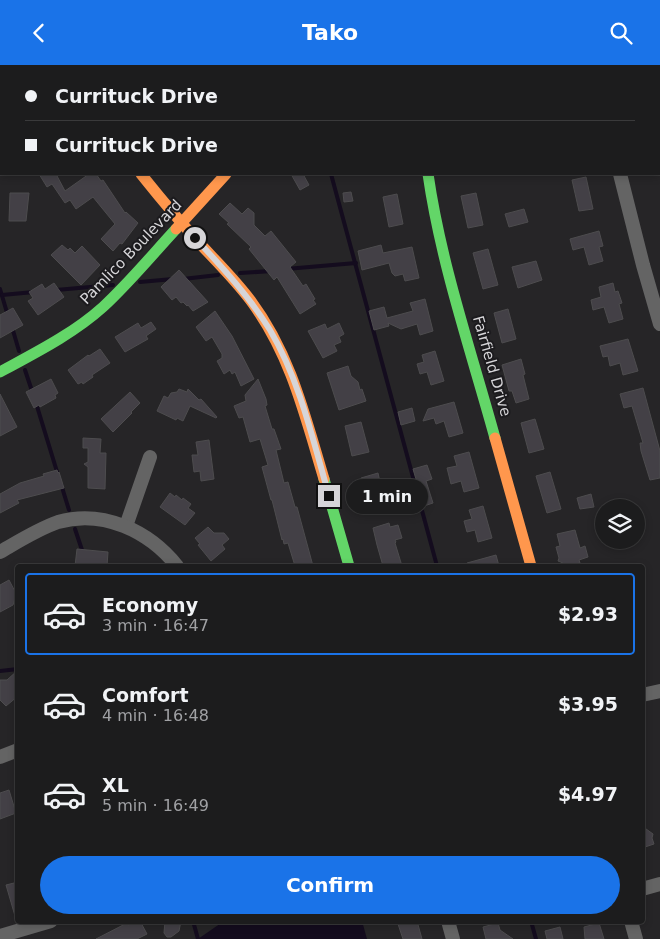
<!DOCTYPE html>
<meta charset="utf-8">
<style>
:root{--surface:#1c1c1d;--page:#29292a;--text:#f1f3f6;--muted:#a0a1a4;--line:#3a3a3b;--accent:#1a73e8}
body{margin:0;font-family:"DejaVu Sans",sans-serif;background:var(--page);color:var(--text);height:100vh;display:flex;flex-direction:column;font-size:19px;white-space:nowrap}
*{box-sizing:border-box;margin:0}
p{font-size:16px;color:var(--muted)}
.icon{flex:none;width:28px;height:28px;fill:none;stroke:currentColor;stroke-width:2;stroke-linecap:round;stroke-linejoin:round}
.map{position:relative;flex:1;overflow:hidden}
.drawer{position:absolute;left:15px;top:499px;width:630px;height:360px;display:flex;flex-direction:column;background:var(--surface);border-radius:5px;box-shadow:0 2px 8px #0003,0 0 0 1px var(--line)}
.drawer>*{flex:none}
.banner{position:absolute;left:0px;top:0px;width:660px;height:110px;box-shadow:0 2px 8px #0003,0 0 0 1px var(--line);display:grid;align-content:center;height:110px;padding:0 25px;background:var(--surface)}
.fabs{position:absolute;left:595px;top:434px;display:grid;gap:10px}
.fabs a{display:grid;place-items:center;width:50px;height:50px;border-radius:50%;background:var(--surface);box-shadow:0 2px 8px #0003,0 0 0 1px var(--line);font-size:25px}
.end{position:absolute;width:22px;height:22px;margin:-11px;border:6px solid #d6d5d8;background:#111;box-shadow:0 0 0 2px #111}
.from{border-radius:50%}
.bubble{position:absolute;height:35px;border-radius:18px;background:var(--surface);box-shadow:0 2px 8px #0003,0 0 0 1px var(--line);font-size:16px;font-weight:700;line-height:35px;text-align:center}
.banner b{display:flex;align-items:center;gap:18px;height:48px;font-size:19px}
.banner b+b{border-top:1px solid var(--line)}
.banner i{width:12px;height:12px;background:var(--text)}
ul{padding:9px 0 0;list-style:none}
li{display:flex;align-items:center;gap:15px;height:82px;margin:0 10px 8px;padding:0 15px;border:2px solid transparent;border-radius:5px}
li div{flex:1}
li b{display:block;font-size:19px}
li em{font-style:normal;font-weight:700}
li.selected{border-color:var(--accent)}
li>.icon{width:45px;height:45px;stroke-width:1.5}
.action{display:flex;gap:10px;margin-top:auto;padding:10px 25px}
.action a{flex:1;height:58px;border-radius:30px;background:var(--accent);color:#fff;font-size:20px;font-weight:700;line-height:58px;text-align:center}
header{display:flex;justify-content:space-between;align-items:center;height:65px;padding:0 25px;background:var(--accent);color:#fff;font-size:22px;font-weight:700}
.map>svg:first-child{display:block}
</style>
<header><svg class="icon" aria-label="back" viewBox="0 0 24 24"><path d="M15 5l-7 7 7 7"/></svg>Tako<svg class="icon" aria-label="search" viewBox="0 0 24 24"><circle cx="10" cy="10" r="6"/><path d="M15 15l6 6"/></svg></header>
<div class="map">
<svg width="660" height="874" viewBox="0 0 660 874">
<rect width="100%" height="100%" fill="#262527"/>
<polygon fill="#140c1e" points="224,856 362,856 367,874 198,874"/>
<g fill="none" stroke-linecap="round" stroke-linejoin="round">
<g stroke="#140c1e" stroke-width="4">
<polyline points="300,0 301,1"/>
<polyline points="331,109 437,501"/>
<polyline points="286,204 356,198"/>
<polyline points="240,208 272,206"/>
<polyline points="183,214 218,210"/>
<polyline points="140,217 173,214"/>
<polyline points="0,224 8,251"/>
<polyline points="56,225 113,220"/>
<polyline points="2,230 34,227"/>
<polyline points="12,262 19,286"/>
<polyline points="25,305 33,329"/>
<polyline points="36,338 58,410"/>
<polyline points="61,419 69,445"/>
<polyline points="75,464 83,488"/>
<polyline points="0,606 18,604"/>
<polyline points="193,856 198,874"/>
<polyline points="531,856 536,874"/>
</g>
</g>
<g fill="#434046" stroke="#4d4c4e">
<polygon points="39,109 56,109 65,126 89,109 96,109 101,116 103,115 125,148 126,147 138,158 122,179 120,178 113,186 101,174 115,159 93,132 76,144 70,135 65,138 52,119 47,122"/>
<polygon points="291,109 303,109 309,120 300,125"/>
<polygon points="586,112 593,144 579,146 572,115"/>
<polygon points="351,127 353,136 344,137 343,128"/>
<polygon points="10,128 29,128 26,156 9,156"/>
<polygon points="476,128 483,160 468,163 461,131"/>
<polygon points="397,129 403,159 389,162 383,132"/>
<polygon points="230,138 242,149 248,143 254,148 254,160 265,171 271,166 296,197 290,202 303,221 306,219 315,234 313,235 316,239 300,249 277,212 274,215 249,184 251,182 227,159 229,158 219,149"/>
<polygon points="524,144 528,157 509,162 505,149"/>
<polygon points="599,166 603,181 599,182 603,196 589,200 584,182 573,185 570,174"/>
<polygon points="62,180 68,185 70,183 75,188 82,181 100,200 81,220 51,190"/>
<polygon points="381,180 383,188 412,182 419,213 405,216 403,209 395,211 392,208 389,198 362,205 358,186"/>
<polygon points="488,184 498,220 483,224 473,188"/>
<polygon points="536,196 542,215 518,223 512,202"/>
<polygon points="179,205 208,237 193,246 188,240 187,241 183,237 181,238 176,232 172,235 161,222"/>
<polygon points="54,218 64,232 38,250 28,236 33,233 29,227 42,219 45,224"/>
<polygon points="613,218 615,227 618,226 622,238 619,239 623,254 609,258 604,242 593,245 591,235 601,232 599,222"/>
<polygon points="425,234 433,266 420,270 417,259 401,264 388,258 389,261 374,265 369,246 384,242 387,253 413,246 410,238"/>
<polygon points="13,243 23,260 0,273 0,250"/>
<polygon points="508,244 516,274 502,278 494,248"/>
<polygon points="215,246 232,271 254,314 241,321 235,307 232,309 230,305 224,309 217,296 222,293 222,289 212,272 206,276 196,262"/>
<polygon points="151,257 156,264 146,271 148,274 125,287 115,272 138,258 141,263"/>
<polygon points="339,258 344,269 339,272 341,277 334,280 337,286 323,293 308,266 325,259 327,264"/>
<polygon points="628,274 638,306 623,310 620,298 610,301 608,291 603,292 600,281"/>
<polygon points="100,284 110,298 92,310 93,312 83,319 82,317 78,319 68,305 88,290 89,291"/>
<polygon points="435,286 444,316 431,320 427,307 420,309 417,299 424,297 422,290"/>
<polygon points="521,294 525,309 523,310 529,334 516,338 512,326 509,326 502,300"/>
<polygon points="348,301 351,311 358,317 360,325 362,324 366,336 339,345 327,308"/>
<polygon points="51,314 58,328 55,330 56,333 40,342 39,340 34,343 26,327"/>
<polygon points="258,314 266,334 267,340 265,341 272,364 274,364 281,384 276,385 284,418 288,417 295,442 297,442 313,501 295,501 288,478 284,479 283,474 282,475 272,435 271,435 262,402 268,400 260,374 250,377 243,352 239,353 234,341 246,336 245,330"/>
<polygon points="643,323 660,386 660,413 650,415 641,386 640,378 643,378 632,341 624,343 620,329"/>
<polygon points="179,324 187,327 188,324 199,335 201,334 217,352 216,353 190,341 183,356 177,353 176,355 157,346 164,331 168,333 171,328 177,327"/>
<polygon points="130,327 140,338 131,347 132,348 113,367 101,354"/>
<polygon points="0,329 17,362 0,371"/>
<polygon points="454,337 463,368 449,372 444,356 436,359 434,353 423,356 428,344"/>
<polygon points="412,343 415,356 401,360 398,347"/>
<polygon points="535,354 544,384 529,388 521,358"/>
<polygon points="361,357 369,387 352,391 345,361"/>
<polygon points="83,373 101,374 100,388 106,388 105,424 88,423 88,402 84,399 88,397 88,383 83,383"/>
<polygon points="209,375 214,414 201,416 200,406 194,407 192,390 198,390 196,377"/>
<polygon points="469,387 479,423 464,427 461,416 451,419 447,403 457,401 454,391"/>
<polygon points="427,400 432,414 426,416 433,438 424,441 413,404"/>
<polygon points="57,405 58,408 59,407 64,423 17,435 19,438 0,448 0,429 20,418 44,411 43,409"/>
<polygon points="550,407 561,444 547,448 536,411"/>
<polygon points="378,408 380,417 384,416 387,429 385,433 387,438 369,443 361,413"/>
<polygon points="170,428 175,432 176,430 182,435 183,433 191,439 188,443 195,448 185,460 160,442"/>
<polygon points="591,429 594,442 580,444 577,433"/>
<polygon points="483,441 492,473 478,477 475,465 467,467 464,456 472,454 469,445"/>
<polygon points="389,458 390,462 398,460 402,473 395,475 396,477 395,478 402,501 383,501 377,480 373,463"/>
<polygon points="208,462 214,468 224,468 229,474 222,480 225,484 211,496 198,480 200,479 195,473"/>
<polygon points="575,465 580,483 585,481 588,492 579,495 580,498 564,501 563,498 558,496 559,493 556,482 560,481 557,469"/>
<polygon points="77,484 108,487 107,501 75,501"/>
<polygon points="496,490 499,501 467,501 467,498"/>
<polygon points="9,515 18,532 15,533 13,540 0,547 0,520"/>
<polygon points="18,605 18,631 6,641 0,635 0,615 7,615"/>
<polygon points="9,725 16,748 0,754 0,728"/>
<polygon points="642,761 653,769 652,773 654,779 642,783"/>
<polygon points="18,817 18,850 15,851 6,820"/>
<polygon points="136,856 140,856 147,869 137,874 96,874 127,858 128,860"/>
<polygon points="165,856 181,856 179,866 171,872 167,872 164,868"/>
<polygon points="397,856 417,856 422,874 403,874"/>
<polygon points="498,858 500,865 513,874 486,874 483,862"/>
<polygon points="599,858 604,874 585,874 584,862"/>
<polygon points="560,862 563,874 547,874 545,866"/>
</g>
<g fill="none" stroke-linecap="round" stroke-linejoin="round">
<g stroke="#646464" stroke-width="14">
<polyline points="84,0 84,1"/>
<polyline points="659,15 660,15"/>
<polyline points="620,109 643,200 660,259"/>
<polyline points="126,461 150,392"/>
<path d="M0,487C19,476 38,464 58,457C103,444 149,466 177,501"/>
<polyline points="642,630 660,626"/>
<polyline points="0,692 18,685"/>
<polyline points="642,824 660,819"/>
<polyline points="448,856 453,874"/>
<polyline points="631,856 636,874"/>
<polyline points="0,871 51,856"/>
</g>
<g stroke="#63d668" stroke-width="11">
<path d="M428,109C441,199 471,286 495,373"/>
<path d="M0,307C35,288 73,269 103,242C129,218 152,190 176,164"/>
<polyline points="324,414 349,501"/>
</g>
<g stroke="#ff974d" stroke-width="11">
<path d="M141,109C161,134 181,158 203,182C219,199 236,216 251,236C291,290 305,351 324,414"/>
<polyline points="176,164 226,109"/>
<polyline points="495,373 531,501"/>
</g>
</g>
<g fill="none" stroke-linecap="round" stroke-linejoin="round">
<path stroke="#d6d5d8" stroke-width="6" d="M195,173C222,202 249,231 270,265C300,316 313,375 329,431"/>
</g>
<g text-anchor="middle" dominant-baseline="central" stroke-width="4" stroke-linejoin="round" paint-order="stroke">
<g font-size="15" fill="#d6d5d8" stroke="#1c1b1e">
<text transform="translate(131 187) rotate(-46)">Pamlico Boulevard</text>
<text transform="translate(492 301) rotate(74)">Fairfield Drive</text>
</g>
</g>
</svg>
<div class="fabs">
<a><svg class="icon" aria-label="layers" viewBox="0 0 24 24"><path d="M12 4l9 5-9 5-9-5zM3 14l9 5 9-5"/></svg></a>
</div>
<i class="end from" style="left:195px;top:173px"></i>
<i class="end" style="left:329px;top:431px"></i>
<div class="bubble" style="left:346px;top:414px;width:82px">1 min</div>
<div class="banner">
<b><i class="from"></i>Currituck Drive</b>
<b><i></i>Currituck Drive</b>
</div>
<section class="drawer">
<ul>
<li class="selected"><svg class="icon" aria-label="car" viewBox="0 0 24 24"><path d="M5 17H2v-5l4-1 3-4h7l3 4 3 1v5h-3M9 17h6M6 11h13"/><circle cx="7" cy="17" r="2"/><circle cx="17" cy="17" r="2"/></svg><div><b>Economy</b><p>3 min · 16:47</p></div><em>$2.93</em></li>
<li><svg class="icon" aria-label="car" viewBox="0 0 24 24"><path d="M5 17H2v-5l4-1 3-4h7l3 4 3 1v5h-3M9 17h6M6 11h13"/><circle cx="7" cy="17" r="2"/><circle cx="17" cy="17" r="2"/></svg><div><b>Comfort</b><p>4 min · 16:48</p></div><em>$3.95</em></li>
<li><svg class="icon" aria-label="car" viewBox="0 0 24 24"><path d="M5 17H2v-5l4-1 3-4h7l3 4 3 1v5h-3M9 17h6M6 11h13"/><circle cx="7" cy="17" r="2"/><circle cx="17" cy="17" r="2"/></svg><div><b>XL</b><p>5 min · 16:49</p></div><em>$4.97</em></li>
</ul>
<div class="action"><a>Confirm</a></div>
</section>
</div>
